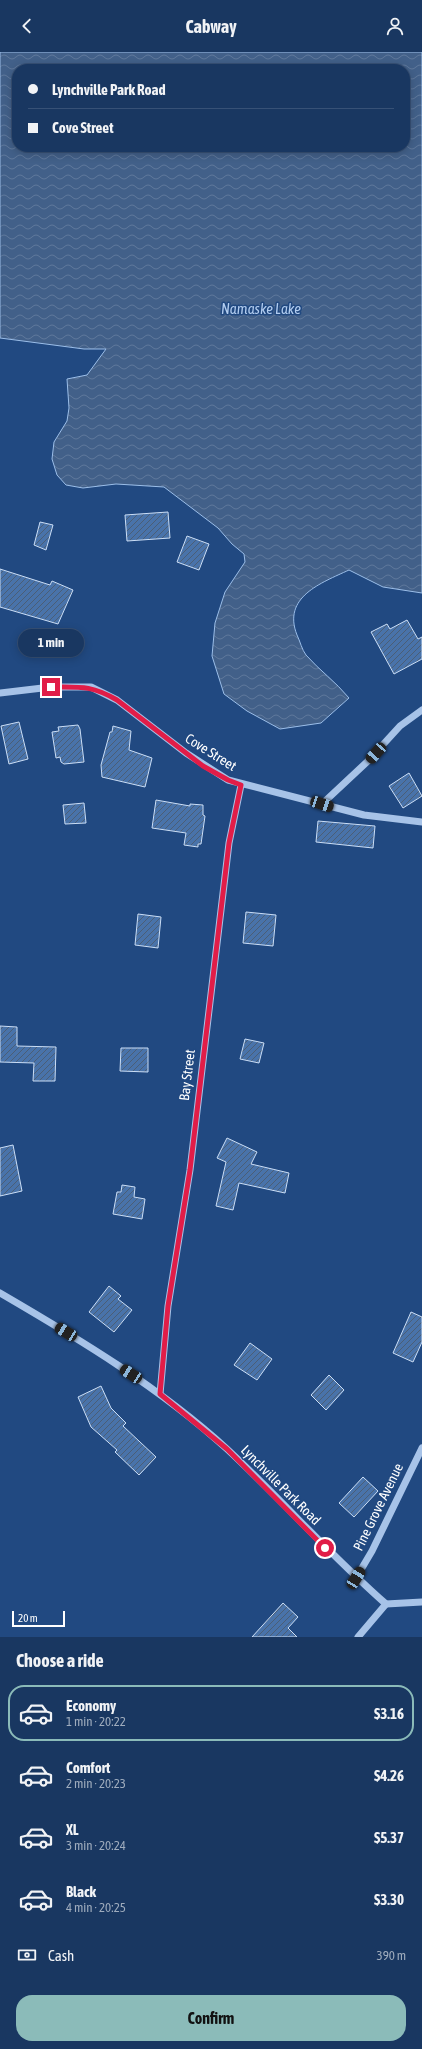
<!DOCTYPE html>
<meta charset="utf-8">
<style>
:root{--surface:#193761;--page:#223f67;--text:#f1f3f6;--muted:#9facbd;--line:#375176;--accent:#8bbbb9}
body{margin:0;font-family:"Asap Condensed",sans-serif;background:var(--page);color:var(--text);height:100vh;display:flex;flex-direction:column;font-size:15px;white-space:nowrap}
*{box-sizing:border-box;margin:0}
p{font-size:13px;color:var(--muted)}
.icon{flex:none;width:22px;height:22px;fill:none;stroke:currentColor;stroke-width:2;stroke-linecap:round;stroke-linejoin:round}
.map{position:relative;height:1585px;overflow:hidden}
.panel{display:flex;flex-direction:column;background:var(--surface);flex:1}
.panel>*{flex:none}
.banner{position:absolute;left:12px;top:12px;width:398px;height:88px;border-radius:16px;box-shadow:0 2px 10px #0003,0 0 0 1px var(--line);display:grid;align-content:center;height:88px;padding:0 16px;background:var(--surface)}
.scale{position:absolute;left:12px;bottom:10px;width:53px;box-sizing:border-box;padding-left:4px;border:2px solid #fff;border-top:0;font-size:11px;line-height:14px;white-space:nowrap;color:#fff;-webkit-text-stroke:3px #214981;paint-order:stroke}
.end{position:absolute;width:18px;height:18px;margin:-9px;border:5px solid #e11d48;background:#fff;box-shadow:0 0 0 2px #fff}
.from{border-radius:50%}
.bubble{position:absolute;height:28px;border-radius:14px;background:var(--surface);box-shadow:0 2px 10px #0003,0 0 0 1px var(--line);font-size:13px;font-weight:700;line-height:28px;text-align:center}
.car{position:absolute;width:12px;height:24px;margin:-12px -6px;border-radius:5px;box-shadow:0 0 3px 1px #0007;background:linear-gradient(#222 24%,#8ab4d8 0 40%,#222 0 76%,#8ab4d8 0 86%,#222 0)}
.banner b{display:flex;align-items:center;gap:14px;height:38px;font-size:15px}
.banner b+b{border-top:1px solid var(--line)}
.banner i{width:10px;height:10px;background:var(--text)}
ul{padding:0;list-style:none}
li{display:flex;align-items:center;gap:12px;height:56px;margin:0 8px 6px;padding:0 8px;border:2px solid transparent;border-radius:16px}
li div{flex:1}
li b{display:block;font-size:15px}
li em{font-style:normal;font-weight:700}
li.on{border-color:var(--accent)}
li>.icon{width:36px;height:36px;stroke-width:1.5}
h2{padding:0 16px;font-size:18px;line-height:48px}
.pay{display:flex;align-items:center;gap:10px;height:44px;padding:0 16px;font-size:15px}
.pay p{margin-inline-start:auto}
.cta{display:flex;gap:8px;margin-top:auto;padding:8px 16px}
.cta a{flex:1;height:46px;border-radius:16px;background:var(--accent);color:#111;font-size:16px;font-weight:700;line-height:46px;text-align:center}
header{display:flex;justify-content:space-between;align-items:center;height:52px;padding:0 16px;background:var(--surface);font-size:18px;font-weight:700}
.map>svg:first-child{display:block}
</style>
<header><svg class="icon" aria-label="back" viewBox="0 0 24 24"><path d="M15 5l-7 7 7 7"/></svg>Cabway<svg class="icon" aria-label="person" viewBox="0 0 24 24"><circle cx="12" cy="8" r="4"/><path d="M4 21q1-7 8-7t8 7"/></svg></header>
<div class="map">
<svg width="422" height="1585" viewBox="0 0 422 1585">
<defs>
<pattern id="water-waves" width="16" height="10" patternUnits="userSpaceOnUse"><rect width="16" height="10" fill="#426089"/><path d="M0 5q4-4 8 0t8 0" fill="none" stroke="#5e789b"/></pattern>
<pattern id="building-hatch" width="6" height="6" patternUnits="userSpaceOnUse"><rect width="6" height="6" fill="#4973aa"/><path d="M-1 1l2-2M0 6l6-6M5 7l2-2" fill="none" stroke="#4b5e76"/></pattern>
</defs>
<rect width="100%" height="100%" fill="#214981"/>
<path fill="url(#water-waves)" stroke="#9bbee9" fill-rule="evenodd" d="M0,0H422V541L383,535L349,518C321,531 282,545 297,583C300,589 302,598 306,603C319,618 336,630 349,646L321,671L280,677L247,659L224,642L212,604L215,571L225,540L245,510L244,502L232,492L218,476L164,435L116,432L83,436L66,433L57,423L52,407L54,390L67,369L69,356L67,327L87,323L106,297H84L0,286ZM17,17H405V95H17Z"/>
<g fill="url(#building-hatch)" stroke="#cbdef6">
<polygon points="168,460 170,486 127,489 125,463"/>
<polygon points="40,470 53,473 46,498 34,493"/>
<polygon points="187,484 209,492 199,518 177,510"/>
<polygon points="0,517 50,533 52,529 73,538 58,572 0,555"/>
<polygon points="407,568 418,587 422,585 422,607 394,622 371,580 387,572 390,577"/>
<polygon points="19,670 28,707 9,712 1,674"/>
<polygon points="78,673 80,677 84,710 64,712 61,710 60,705 56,706 52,680 59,679 58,675"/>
<polygon points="113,674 131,679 129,698 152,706 145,735 102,725 101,713 110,680 112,680"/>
<polygon points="409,721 422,744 403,756 389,734"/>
<polygon points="156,748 190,754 190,752 203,753 203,763 205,764 201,792 198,792 198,795 184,793 186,781 152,776"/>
<polygon points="84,751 86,771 65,772 63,753"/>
<polygon points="318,769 375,774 373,796 316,790"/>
<polygon points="246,860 276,863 273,894 243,891"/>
<polygon points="138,862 161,865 158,896 135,893"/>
<polygon points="0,974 17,975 17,994 56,995 55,1029 33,1029 34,1011 0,1010"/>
<polygon points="245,987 264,991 259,1011 240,1007"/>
<polygon points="121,996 148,996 148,1020 120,1019"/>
<polygon points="227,1086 257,1100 251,1112 289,1121 285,1141 239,1131 233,1158 216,1154 226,1110 217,1106"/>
<polygon points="13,1093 22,1139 0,1144 0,1096"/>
<polygon points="122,1133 135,1135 134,1145 145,1147 142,1167 113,1162 117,1140 121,1140"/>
<polygon points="109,1234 121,1244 118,1247 132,1258 114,1280 89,1260"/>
<polygon points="411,1260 422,1265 422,1290 413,1310 393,1301"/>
<polygon points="250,1291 272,1307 257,1328 234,1313"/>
<polygon points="329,1323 344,1338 326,1358 311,1343"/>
<polygon points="101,1334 111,1356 126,1371 123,1374 156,1405 139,1423 115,1400 117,1398 91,1375 78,1345"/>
<polygon points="363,1425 378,1439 354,1465 339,1451"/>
<polygon points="283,1551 298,1565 288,1576 297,1585 252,1585"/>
</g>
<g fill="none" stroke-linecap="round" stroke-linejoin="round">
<g stroke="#a7c3e8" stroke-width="7">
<polyline points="0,641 51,635 91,635 117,648 186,701 228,728 364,763 422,770"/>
<polyline points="322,752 368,709 400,674 422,658"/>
<path d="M0,1241C79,1287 159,1335 227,1397C282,1448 330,1503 386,1552L422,1550"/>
<polyline points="160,1342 168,1254 190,1118 229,791 241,733"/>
<polyline points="356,1526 372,1499 422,1396"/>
<polyline points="358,1585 386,1552"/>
</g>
</g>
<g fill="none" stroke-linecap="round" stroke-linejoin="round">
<path stroke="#e11d48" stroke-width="5" d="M51,635C80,635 91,633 117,648L203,714L228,728L241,733L229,791L190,1118L168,1254L160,1342L227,1397L325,1496"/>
</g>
<g text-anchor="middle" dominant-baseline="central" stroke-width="3" stroke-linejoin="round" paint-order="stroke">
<g font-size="14" fill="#fff" stroke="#214981">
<text transform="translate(211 700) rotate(32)">Cove Street</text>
<text transform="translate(187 1023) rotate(-83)">Bay Street</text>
<text transform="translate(281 1433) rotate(45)">Lynchville Park Road</text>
<text transform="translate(378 1455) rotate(-64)">Pine Grove Avenue</text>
</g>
<g font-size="15" font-style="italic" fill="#b2cdf0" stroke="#214981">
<text x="261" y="256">Namaske Lake</text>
</g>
</g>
</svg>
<div class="scale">20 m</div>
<i class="end from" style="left:325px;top:1496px"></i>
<i class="end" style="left:51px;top:635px"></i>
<div class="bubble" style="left:18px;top:577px;width:66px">1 min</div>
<i class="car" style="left:376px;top:701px;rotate:222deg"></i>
<i class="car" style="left:322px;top:752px;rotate:108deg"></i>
<i class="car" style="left:66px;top:1280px;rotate:301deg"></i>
<i class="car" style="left:131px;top:1322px;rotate:303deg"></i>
<i class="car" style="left:356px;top:1526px;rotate:32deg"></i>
<div class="banner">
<b><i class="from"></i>Lynchville Park Road</b>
<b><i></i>Cove Street</b>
</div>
</div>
<section class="panel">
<h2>Choose a ride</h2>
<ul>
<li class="on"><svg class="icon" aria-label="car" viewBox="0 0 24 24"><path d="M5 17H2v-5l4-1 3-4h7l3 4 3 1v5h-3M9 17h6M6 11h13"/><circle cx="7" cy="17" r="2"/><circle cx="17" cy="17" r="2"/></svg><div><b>Economy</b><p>1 min · 20:22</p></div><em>$3.16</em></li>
<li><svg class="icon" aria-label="car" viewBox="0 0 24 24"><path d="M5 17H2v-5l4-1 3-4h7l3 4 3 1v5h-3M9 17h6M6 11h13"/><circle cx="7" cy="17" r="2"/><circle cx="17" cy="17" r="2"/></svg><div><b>Comfort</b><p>2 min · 20:23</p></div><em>$4.26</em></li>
<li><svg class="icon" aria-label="car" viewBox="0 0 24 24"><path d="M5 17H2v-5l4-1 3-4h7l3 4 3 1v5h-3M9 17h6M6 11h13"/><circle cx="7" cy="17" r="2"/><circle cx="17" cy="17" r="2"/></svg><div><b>XL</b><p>3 min · 20:24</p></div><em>$5.37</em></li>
<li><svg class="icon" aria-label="car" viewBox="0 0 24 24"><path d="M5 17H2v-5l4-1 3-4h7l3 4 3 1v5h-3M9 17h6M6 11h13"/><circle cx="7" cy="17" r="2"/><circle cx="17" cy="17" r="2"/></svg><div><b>Black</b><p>4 min · 20:25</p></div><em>$3.30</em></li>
</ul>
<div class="pay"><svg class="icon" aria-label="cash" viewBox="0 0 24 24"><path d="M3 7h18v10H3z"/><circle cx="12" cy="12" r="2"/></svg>Cash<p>390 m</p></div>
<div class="cta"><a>Confirm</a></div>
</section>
